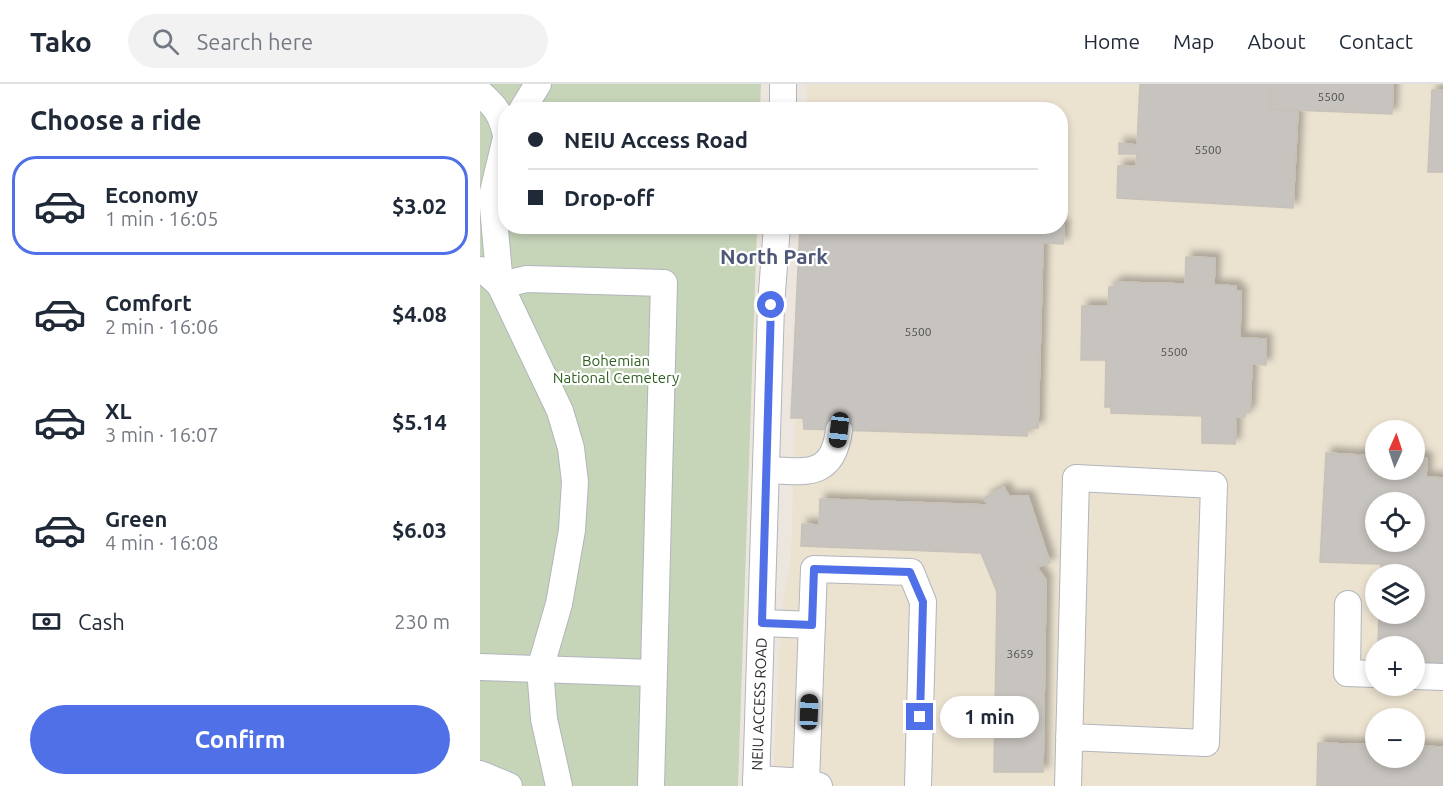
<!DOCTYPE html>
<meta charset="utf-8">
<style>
:root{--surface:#fff;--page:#f2f2f3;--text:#1f2937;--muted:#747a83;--line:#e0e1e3;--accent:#5070e8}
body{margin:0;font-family:Ubuntu,sans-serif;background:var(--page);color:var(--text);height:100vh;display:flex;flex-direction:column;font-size:22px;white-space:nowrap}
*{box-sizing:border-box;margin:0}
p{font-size:20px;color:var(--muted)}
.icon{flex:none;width:33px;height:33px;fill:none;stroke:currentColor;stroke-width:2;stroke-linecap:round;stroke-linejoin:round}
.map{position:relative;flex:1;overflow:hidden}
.side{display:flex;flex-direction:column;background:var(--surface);width:480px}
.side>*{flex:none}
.guide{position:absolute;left:18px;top:18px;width:570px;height:132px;border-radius:24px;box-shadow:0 3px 9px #0003;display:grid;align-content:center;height:132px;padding:0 30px;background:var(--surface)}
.needle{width:39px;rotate:3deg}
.controls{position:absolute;left:885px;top:336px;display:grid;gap:12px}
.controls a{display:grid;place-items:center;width:60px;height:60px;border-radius:50%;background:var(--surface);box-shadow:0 3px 9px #0003;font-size:30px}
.end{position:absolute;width:27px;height:27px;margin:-14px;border:8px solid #5070e8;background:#fff;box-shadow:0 0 0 3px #fff}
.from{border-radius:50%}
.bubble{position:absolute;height:42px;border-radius:21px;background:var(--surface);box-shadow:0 3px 9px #0003;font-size:20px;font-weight:700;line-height:42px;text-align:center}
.car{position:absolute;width:18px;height:36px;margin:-18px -9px;border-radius:8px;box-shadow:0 0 4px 2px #0007;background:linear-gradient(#222 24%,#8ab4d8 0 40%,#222 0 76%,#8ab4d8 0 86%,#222 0)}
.guide b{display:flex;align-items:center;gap:21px;height:57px;font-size:22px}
.guide b+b{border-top:2px solid var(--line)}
.guide i{width:15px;height:15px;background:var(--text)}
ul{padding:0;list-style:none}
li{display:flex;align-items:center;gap:18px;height:99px;margin:0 12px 9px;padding:0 18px;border:3px solid transparent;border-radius:24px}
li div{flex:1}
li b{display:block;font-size:22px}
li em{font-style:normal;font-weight:700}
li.current{border-color:var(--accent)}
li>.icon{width:54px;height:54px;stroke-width:1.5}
h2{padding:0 30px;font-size:27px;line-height:72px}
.pay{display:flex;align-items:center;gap:15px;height:66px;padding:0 30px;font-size:22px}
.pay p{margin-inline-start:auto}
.button{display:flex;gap:12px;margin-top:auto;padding:12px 30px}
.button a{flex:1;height:69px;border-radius:36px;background:var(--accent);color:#fff;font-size:24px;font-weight:700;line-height:69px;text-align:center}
header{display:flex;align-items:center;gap:36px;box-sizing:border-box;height:84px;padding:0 30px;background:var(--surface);border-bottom:2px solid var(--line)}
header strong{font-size:28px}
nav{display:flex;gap:33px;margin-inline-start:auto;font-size:21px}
.search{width:420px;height:54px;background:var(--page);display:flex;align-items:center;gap:15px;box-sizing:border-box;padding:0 21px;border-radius:33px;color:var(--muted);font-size:22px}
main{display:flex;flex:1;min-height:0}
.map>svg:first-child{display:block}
</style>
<header>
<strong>Tako</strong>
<div class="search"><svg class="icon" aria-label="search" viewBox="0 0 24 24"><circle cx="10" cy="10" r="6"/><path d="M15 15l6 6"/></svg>Search here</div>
<nav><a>Home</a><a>Map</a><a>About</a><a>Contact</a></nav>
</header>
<main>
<section class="side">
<h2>Choose a ride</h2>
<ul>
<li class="current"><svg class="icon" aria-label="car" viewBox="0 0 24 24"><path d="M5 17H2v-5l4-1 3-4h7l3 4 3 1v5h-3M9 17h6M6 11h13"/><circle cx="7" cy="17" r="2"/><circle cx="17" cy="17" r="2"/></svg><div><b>Economy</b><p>1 min · 16:05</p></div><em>$3.02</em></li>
<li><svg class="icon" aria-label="car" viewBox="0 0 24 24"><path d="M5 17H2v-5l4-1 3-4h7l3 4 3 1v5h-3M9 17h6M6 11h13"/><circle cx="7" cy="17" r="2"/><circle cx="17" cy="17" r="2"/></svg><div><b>Comfort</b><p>2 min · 16:06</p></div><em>$4.08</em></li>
<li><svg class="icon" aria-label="car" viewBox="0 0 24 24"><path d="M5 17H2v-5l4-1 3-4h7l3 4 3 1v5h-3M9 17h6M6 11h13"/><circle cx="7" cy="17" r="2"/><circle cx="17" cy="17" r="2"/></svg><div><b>XL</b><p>3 min · 16:07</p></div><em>$5.14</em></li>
<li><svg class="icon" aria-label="car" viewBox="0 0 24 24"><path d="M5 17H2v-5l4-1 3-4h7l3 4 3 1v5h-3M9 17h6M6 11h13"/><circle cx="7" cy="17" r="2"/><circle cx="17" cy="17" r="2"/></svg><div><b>Green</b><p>4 min · 16:08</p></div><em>$6.03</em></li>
</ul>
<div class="pay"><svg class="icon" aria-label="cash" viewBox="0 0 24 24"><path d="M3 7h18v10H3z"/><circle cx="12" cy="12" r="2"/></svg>Cash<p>230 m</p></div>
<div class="button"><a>Confirm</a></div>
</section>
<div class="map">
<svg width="963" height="702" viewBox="0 0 963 702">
<defs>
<filter id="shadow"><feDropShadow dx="5.5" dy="-5.5" stdDeviation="3" flood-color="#0004"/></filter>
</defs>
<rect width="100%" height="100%" fill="#ece6df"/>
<path fill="#ebe2d0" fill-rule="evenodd" d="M327,0H963V702H293L301,530L311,474L322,143L580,142V26L326,25ZM896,346H934V386H896ZM896,418H934V458H896ZM896,490H934V530H896ZM896,562H934V602H896ZM896,634H934V674H896Z"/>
<polygon fill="#c6d4b8" points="0,0 281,0 280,25 26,26 26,142 277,143 258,702 0,702"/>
<g fill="#c7c3be" stroke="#c7c1b9" stroke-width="1.5" fill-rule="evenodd" filter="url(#shadow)">
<polygon points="660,0 791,0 790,25 818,26 813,124 637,114 638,82 656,82 657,70 639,70 639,59 657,61"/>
<polygon points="791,0 913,0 912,30 790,25"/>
<polygon points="952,6 963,6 963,88 948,88"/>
<polygon points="580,141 584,141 583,160 563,159 558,344 547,344 547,352 324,345 323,334 311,334 320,142 580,142"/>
<polygon points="706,173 735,174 734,201 756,202 756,207 761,207 760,254 786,255 786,281 772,280 770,328 765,328 765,333 756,333 755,360 722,359 722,332 631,329 631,323 625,323 626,276 601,276 602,222 628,222 629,203 634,203 635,198 705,200"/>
<path d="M846,369L896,372V386H934V373L947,374L946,393L963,394V585L934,584V562H898L899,530H934V490H901V480L840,478ZM896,418H934V458H896Z"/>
<polygon points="524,403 529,412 548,412 570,479 557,483 566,496 563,688 514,688 517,508 501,469 321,462 322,440 339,441 340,415 508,421 504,414"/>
<polygon points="838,659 896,661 896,674 934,674 934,662 963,663 963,702 837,702"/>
</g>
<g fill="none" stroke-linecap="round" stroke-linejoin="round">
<g stroke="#b2b5bd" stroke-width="28">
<g id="minor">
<path d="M0,9C16,23 21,30 26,51"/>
<polyline points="42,26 58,0"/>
<polyline points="303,26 303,0"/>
<polyline points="26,54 12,112 20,201 80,327 91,364 95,398 92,446 79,520 60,585 64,635 79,702"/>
<polyline points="0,186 8,190 20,201 47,195 184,199 171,702"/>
<path d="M287,386C326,388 353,394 359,346"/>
<polyline points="868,520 867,589 896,590"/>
<polyline points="283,539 332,541"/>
<polyline points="0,583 173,589"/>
<polyline points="934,592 963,593"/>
<polyline points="0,690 29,702"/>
<polyline points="276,695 326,698 339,702"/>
<polyline points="326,698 334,485 431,488 443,518 438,702"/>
<polyline points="276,702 291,221 297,142"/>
<polyline points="588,702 596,394 734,401 726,659 589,653"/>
</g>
</g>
<use href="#minor" stroke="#fff" stroke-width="26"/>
</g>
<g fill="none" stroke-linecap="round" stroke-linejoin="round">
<polyline stroke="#5070e8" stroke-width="8" points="291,221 282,539 332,541 334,485 430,488 443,518 440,633"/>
</g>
<g text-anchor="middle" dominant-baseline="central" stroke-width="4.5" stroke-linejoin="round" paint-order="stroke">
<g font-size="12" fill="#525150">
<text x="851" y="12">5500</text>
<text x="728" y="65">5500</text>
<text x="438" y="247">5500</text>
<text x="694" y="267">5500</text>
<text x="540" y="569">3659</text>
</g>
<g font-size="15" fill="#316222" stroke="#fff">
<text x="136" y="276">Bohemian<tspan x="136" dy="17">National Cemetery</tspan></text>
</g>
<g font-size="15" fill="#2b2b2b" stroke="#fff">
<text transform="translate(279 620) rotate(-88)">NEIU ACCESS ROAD</text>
</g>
<g font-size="21" font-weight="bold" fill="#505878" stroke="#fff">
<text x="294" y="172">North Park</text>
</g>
</g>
</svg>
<div class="controls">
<a><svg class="needle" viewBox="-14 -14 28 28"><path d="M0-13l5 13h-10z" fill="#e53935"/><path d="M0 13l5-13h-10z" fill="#747a83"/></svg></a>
<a><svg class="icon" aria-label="locate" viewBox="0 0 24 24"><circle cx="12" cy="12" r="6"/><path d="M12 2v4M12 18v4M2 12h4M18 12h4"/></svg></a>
<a><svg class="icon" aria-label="layers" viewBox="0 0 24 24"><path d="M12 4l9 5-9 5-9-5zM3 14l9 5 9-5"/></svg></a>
<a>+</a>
<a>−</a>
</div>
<i class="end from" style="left:291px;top:221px"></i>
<i class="end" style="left:440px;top:633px"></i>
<div class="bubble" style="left:460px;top:612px;width:99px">1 min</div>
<i class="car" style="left:359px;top:346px;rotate:187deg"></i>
<i class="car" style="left:329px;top:628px;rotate:2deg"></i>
<div class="guide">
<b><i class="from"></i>NEIU Access Road</b>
<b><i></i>Drop-off</b>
</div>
</div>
</main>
